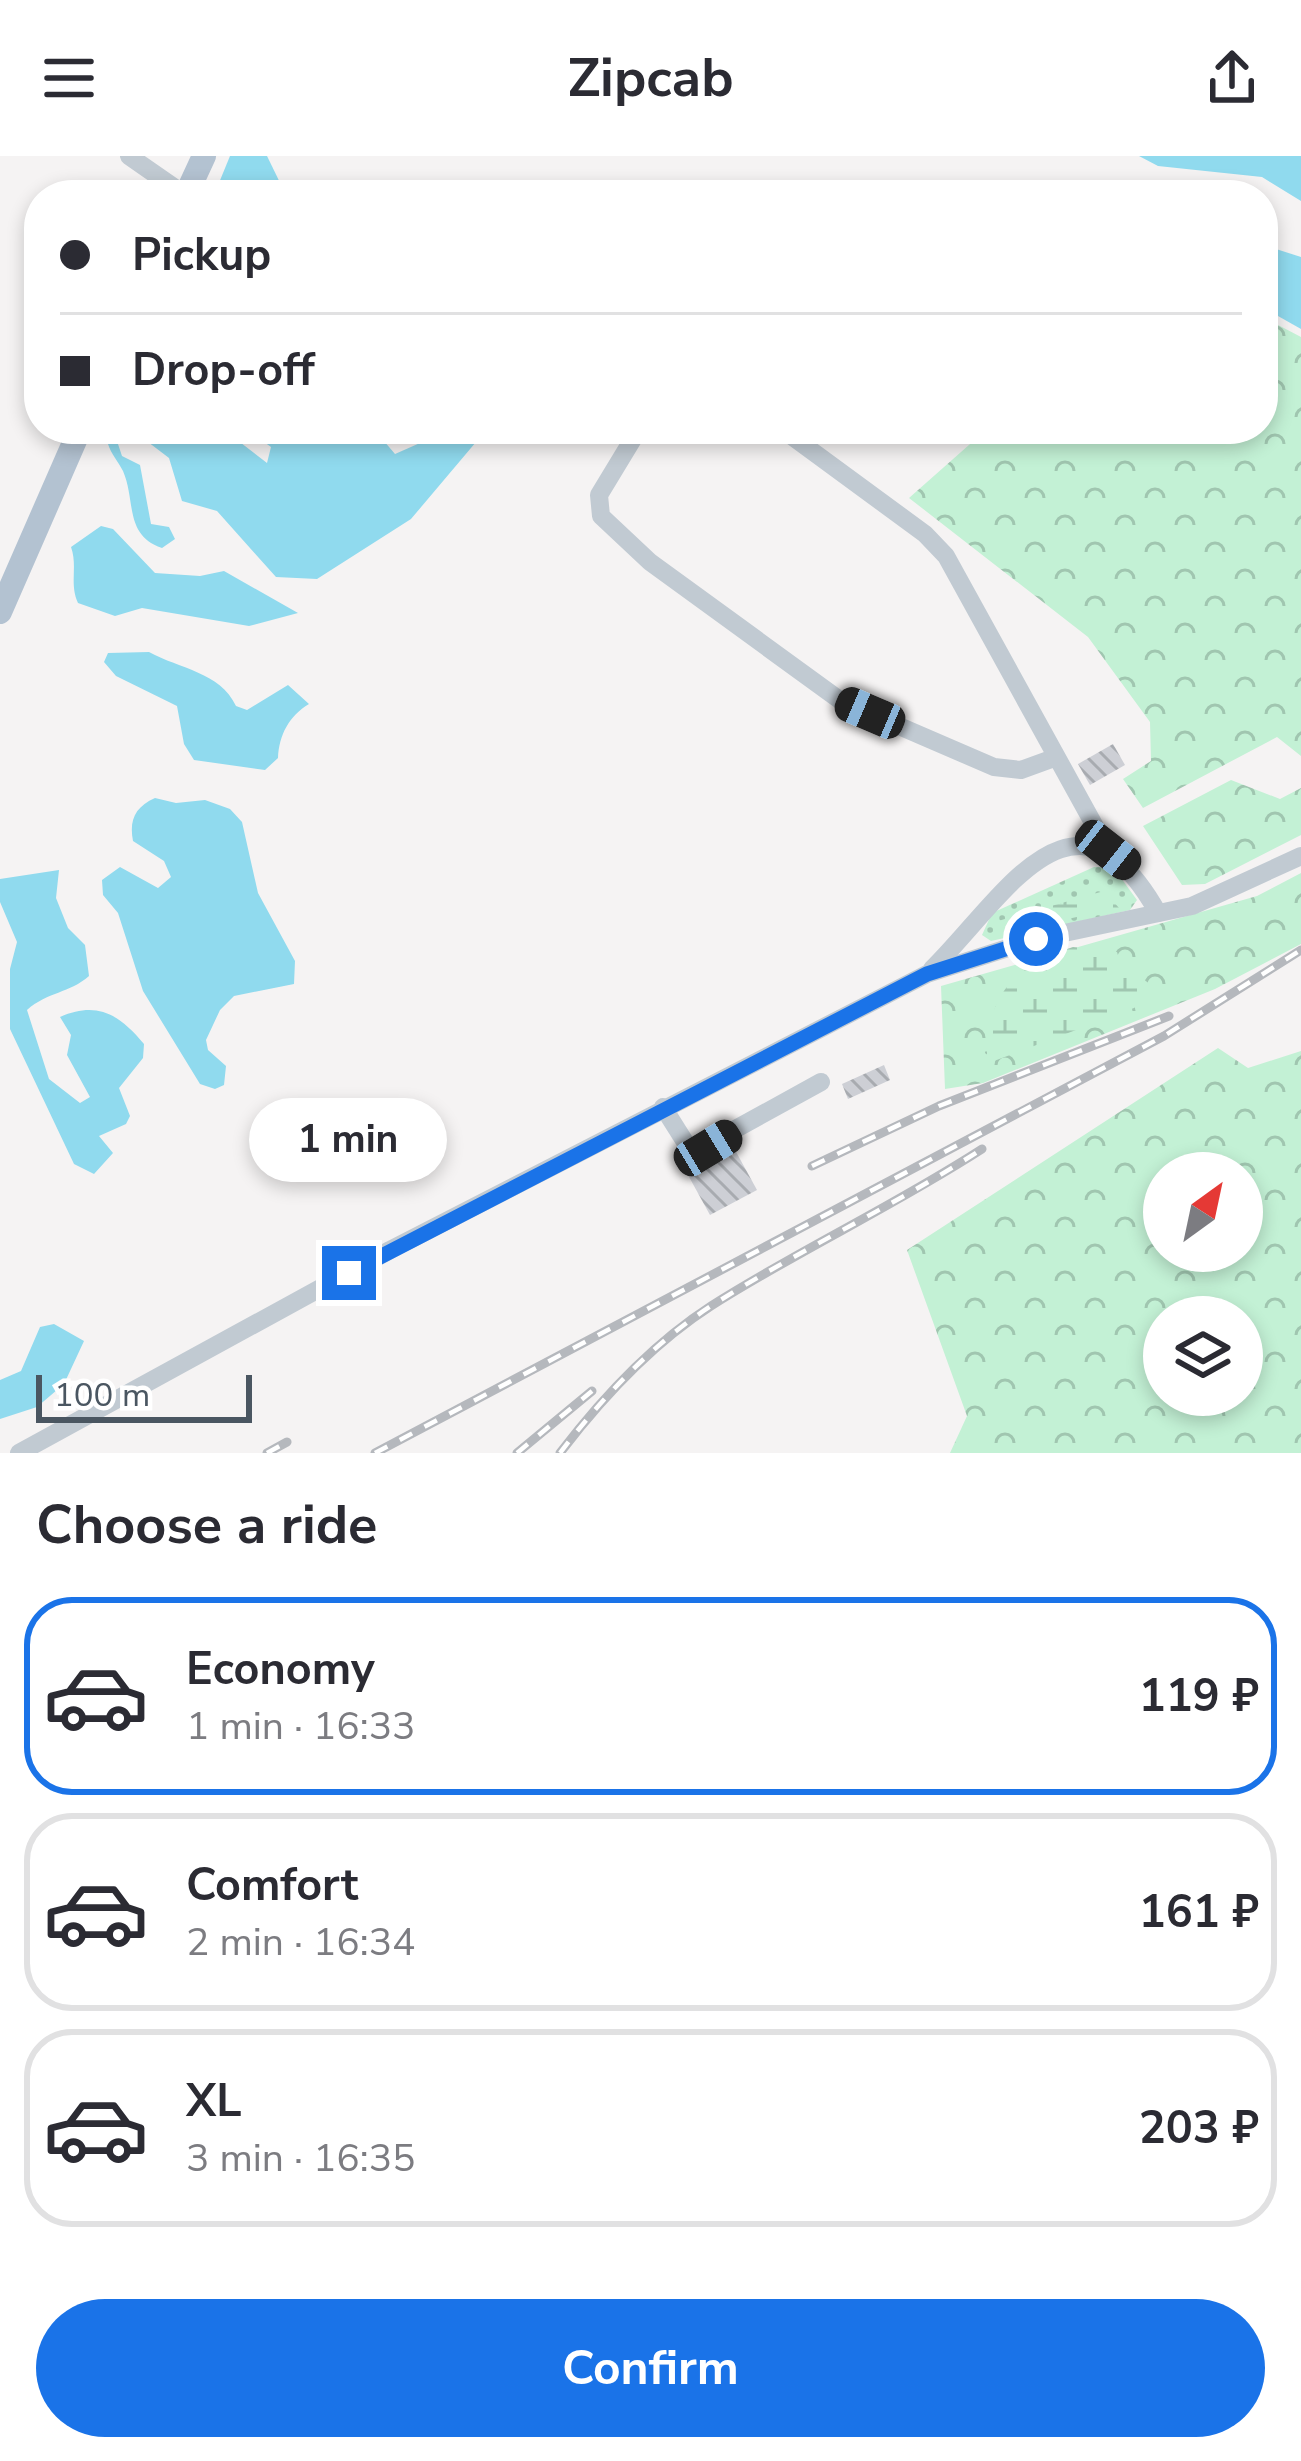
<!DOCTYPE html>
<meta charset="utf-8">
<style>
:root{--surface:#fff;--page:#f7f7f7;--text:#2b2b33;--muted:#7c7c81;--line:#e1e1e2;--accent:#1a73e8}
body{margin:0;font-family:"Nunito Sans",sans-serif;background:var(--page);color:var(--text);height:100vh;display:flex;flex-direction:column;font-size:45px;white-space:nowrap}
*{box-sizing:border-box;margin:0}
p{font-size:39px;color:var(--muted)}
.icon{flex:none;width:66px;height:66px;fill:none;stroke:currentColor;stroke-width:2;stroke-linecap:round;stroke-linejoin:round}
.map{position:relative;height:1297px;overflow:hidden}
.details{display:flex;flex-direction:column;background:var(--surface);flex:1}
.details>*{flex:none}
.guide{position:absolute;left:24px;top:24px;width:1254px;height:264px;border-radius:48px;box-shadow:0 6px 18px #0003;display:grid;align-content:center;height:264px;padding:0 36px;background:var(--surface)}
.needle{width:78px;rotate:33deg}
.fabs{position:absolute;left:1143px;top:996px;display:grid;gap:24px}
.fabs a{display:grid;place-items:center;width:120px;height:120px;border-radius:50%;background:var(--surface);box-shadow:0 6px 18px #0003;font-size:60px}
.scale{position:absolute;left:36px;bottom:30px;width:216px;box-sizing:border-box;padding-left:12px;border:6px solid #4a5661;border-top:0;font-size:33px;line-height:42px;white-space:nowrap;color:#4a5661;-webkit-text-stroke:9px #fff;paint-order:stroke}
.end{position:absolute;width:54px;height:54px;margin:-27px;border:15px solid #1a73e8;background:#fff;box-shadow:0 0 0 6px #fff}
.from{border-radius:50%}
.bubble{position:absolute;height:84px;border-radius:42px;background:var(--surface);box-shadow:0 6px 18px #0003;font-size:39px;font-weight:700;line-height:84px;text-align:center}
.car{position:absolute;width:36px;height:72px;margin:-36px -18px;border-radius:15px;box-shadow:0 0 9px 3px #0007;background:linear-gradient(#222 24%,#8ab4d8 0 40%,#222 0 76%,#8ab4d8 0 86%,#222 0)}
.guide b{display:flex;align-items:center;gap:42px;height:114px;font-size:45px}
.guide b+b{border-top:3px solid var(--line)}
.guide i{width:30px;height:30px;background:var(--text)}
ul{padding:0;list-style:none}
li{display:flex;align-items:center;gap:36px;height:198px;margin:0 24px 18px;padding:0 12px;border:6px solid var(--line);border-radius:48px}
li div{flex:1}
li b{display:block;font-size:45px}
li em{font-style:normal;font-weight:700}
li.selected{border-color:var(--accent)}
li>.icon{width:108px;height:108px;stroke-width:1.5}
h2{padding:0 36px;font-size:54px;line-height:144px}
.primary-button{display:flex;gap:24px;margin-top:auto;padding:24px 36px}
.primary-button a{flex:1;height:138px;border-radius:72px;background:var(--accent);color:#fff;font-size:48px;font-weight:700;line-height:138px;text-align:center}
header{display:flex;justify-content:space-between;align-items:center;height:156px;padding:0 36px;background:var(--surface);font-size:54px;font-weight:700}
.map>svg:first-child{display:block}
</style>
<header><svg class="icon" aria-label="menu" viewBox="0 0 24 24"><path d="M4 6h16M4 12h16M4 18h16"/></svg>Zipcab<svg class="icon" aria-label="share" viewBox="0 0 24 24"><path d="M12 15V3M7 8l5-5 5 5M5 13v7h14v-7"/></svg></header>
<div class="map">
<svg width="1301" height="1297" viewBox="0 0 1301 1297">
<defs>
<pattern id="grass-dots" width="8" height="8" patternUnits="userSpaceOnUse" patternTransform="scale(3)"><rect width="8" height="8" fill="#c3f1d5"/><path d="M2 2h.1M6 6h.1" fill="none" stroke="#a0c6b0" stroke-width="1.8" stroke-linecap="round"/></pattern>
<pattern id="forest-crowns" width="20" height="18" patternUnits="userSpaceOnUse" patternTransform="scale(3)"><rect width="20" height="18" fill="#c3f1d5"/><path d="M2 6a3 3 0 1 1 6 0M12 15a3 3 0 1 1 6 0" fill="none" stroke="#a0c6b0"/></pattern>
<pattern id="wetland-marsh" width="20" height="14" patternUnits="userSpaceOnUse" patternTransform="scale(3)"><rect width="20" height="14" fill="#c3f1d5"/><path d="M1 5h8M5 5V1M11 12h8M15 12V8" fill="none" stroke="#a0c6b0"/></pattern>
<pattern id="building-back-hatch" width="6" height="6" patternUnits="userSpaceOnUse" patternTransform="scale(3)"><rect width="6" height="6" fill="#cdcfd5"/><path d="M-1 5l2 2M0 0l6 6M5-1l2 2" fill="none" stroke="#a8abb0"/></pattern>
</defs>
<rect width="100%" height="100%" fill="#f5f3f3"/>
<polygon fill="url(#grass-dots)" points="1094,711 1113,711 1137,744 1130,754 991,785 982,779 992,757"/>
<g fill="url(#forest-crowns)" fill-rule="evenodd">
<polygon points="1263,161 1301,181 1301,600 1277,581 1143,652 1123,623 1151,605 1150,566 1088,481 909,342 987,273 1263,273"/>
<polygon points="1231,624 1280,643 1301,632 1301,679 1205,728 1182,729 1143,670"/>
<polygon points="1301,717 1301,788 1215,833 983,927 945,933 941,830 1257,740"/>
<path d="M1218,892L1248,912L1301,895V1297H950L967,1260L907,1094ZM1242,1017V1095H1164V1017ZM1242,1161V1239H1164V1161Z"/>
</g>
<g fill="url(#wetland-marsh)">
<polygon points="1104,735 1119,752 1002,777 997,771 998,765"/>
<path d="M1073,791L1117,796L1120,806L1158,834L1134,852L994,905L985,897C990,836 1015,810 1073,791Z"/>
</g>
<g fill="#90daee">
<polygon points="230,0 267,0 286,39 214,39"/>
<polygon points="1139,0 1301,0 1301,45 1262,21 1158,10"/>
<polygon points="1276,93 1301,101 1301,173 1264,152 1263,109"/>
<polygon points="131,273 223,273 267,307 271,291 246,273 333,273 338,283 378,278 395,298 420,287 435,273 487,273 411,363 317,423 276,421 217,355 182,345 169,302"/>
<path d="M117,285L122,300L140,309L151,368L169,371L175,383L162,392C124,379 136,345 123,315C118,305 111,298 108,288Z"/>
<path d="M101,370L113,373L155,417L200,420L224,415L298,457L249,470L142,452L115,460L78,447C69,427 78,411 71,391Z"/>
<path d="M149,496C180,513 220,516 236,550L247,554L288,529L309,548C289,560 279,579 278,602L265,614L194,604L184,588L177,550L116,520L104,506L108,497Z"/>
<path d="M155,642L176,647L205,644L230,653L242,666L258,737L295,805L294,828L234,840L220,854L206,884L208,894L226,910L224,929L215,933L200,928L143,835L118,757L103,739L102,724L120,711L158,732L171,721L164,705L133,685C129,664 135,651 155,642Z"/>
<path d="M59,714L56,742L68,772L85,789L89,820C70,837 47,836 27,854L49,923L80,947L90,941L67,899L71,879L60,861C97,845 119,858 144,888L143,902L119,932L130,960L126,968L99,980L113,997L94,1018L74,1008L10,873V813L17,786L0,746V723Z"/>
<polygon points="54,1168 84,1185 64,1228 37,1251 0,1263 0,1224 21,1215 40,1171"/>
</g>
<g fill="url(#building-back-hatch)">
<polygon points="1113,588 1125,609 1090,629 1078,608"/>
<polygon points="884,909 890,924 848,943 842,928"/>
<polygon points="735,994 757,1034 710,1059 688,1019"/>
</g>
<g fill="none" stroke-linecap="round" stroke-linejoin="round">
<g stroke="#c1cad2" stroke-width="18">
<polyline points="129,0 185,39"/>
<polyline points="639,273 599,339 601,360 650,406 841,545 994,611 1021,614 1054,602"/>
<polyline points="782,273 925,378 946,400 1108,694"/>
<path d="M932,813C1004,742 1075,609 1158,757"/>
<polyline points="663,951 692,997 821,926"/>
<polyline points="19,1297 390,1094 927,818 1036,783 1192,750 1301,700"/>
</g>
<g stroke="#b3c2d1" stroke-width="24">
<polyline points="186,39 204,0"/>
<polyline points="0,456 80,273"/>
</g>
<g stroke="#b5b8bd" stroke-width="9">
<g id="rail">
<polyline points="812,1010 939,950 1169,860"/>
<polyline points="267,1297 287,1286"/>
<polyline points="375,1297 1164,880 1301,794"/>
<polyline points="517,1297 592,1235"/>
<path d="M560,1297C602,1242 652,1188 711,1150C799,1094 894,1050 982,993"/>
</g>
</g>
<use href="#rail" stroke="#fff" stroke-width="4.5" stroke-dasharray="14" stroke-linecap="butt"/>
</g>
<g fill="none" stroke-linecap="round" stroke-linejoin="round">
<polyline stroke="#1a73e8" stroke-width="15" points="349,1117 927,818 1036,783"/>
</g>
</svg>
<div class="fabs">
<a><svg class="needle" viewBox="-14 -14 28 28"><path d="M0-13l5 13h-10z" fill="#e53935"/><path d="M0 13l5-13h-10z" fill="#7c7c81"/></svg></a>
<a><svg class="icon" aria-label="layers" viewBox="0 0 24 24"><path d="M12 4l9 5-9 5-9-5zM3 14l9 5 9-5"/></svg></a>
</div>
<div class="scale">100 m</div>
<i class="end from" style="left:1036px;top:783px"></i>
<i class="end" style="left:349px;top:1117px"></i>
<div class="bubble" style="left:249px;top:942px;width:198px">1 min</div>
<i class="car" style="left:870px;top:557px;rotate:293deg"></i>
<i class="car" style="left:1108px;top:694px;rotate:128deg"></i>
<i class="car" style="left:708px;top:992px;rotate:59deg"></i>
<div class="guide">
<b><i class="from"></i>Pickup</b>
<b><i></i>Drop-off</b>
</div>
</div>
<section class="details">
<h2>Choose a ride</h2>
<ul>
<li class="selected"><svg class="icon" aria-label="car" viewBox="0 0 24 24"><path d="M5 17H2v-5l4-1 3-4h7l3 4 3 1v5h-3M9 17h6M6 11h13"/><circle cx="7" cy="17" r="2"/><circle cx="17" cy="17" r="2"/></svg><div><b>Economy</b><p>1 min · 16:33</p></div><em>119 ₽</em></li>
<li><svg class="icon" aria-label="car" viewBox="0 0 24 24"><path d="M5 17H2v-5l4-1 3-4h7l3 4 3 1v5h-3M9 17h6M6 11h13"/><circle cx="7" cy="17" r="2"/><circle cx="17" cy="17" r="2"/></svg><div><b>Comfort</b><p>2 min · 16:34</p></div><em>161 ₽</em></li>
<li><svg class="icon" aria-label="car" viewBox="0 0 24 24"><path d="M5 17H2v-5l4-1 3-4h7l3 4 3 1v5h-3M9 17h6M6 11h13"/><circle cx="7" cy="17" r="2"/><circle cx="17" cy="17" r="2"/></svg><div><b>XL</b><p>3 min · 16:35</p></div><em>203 ₽</em></li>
</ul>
<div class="primary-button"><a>Confirm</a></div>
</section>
